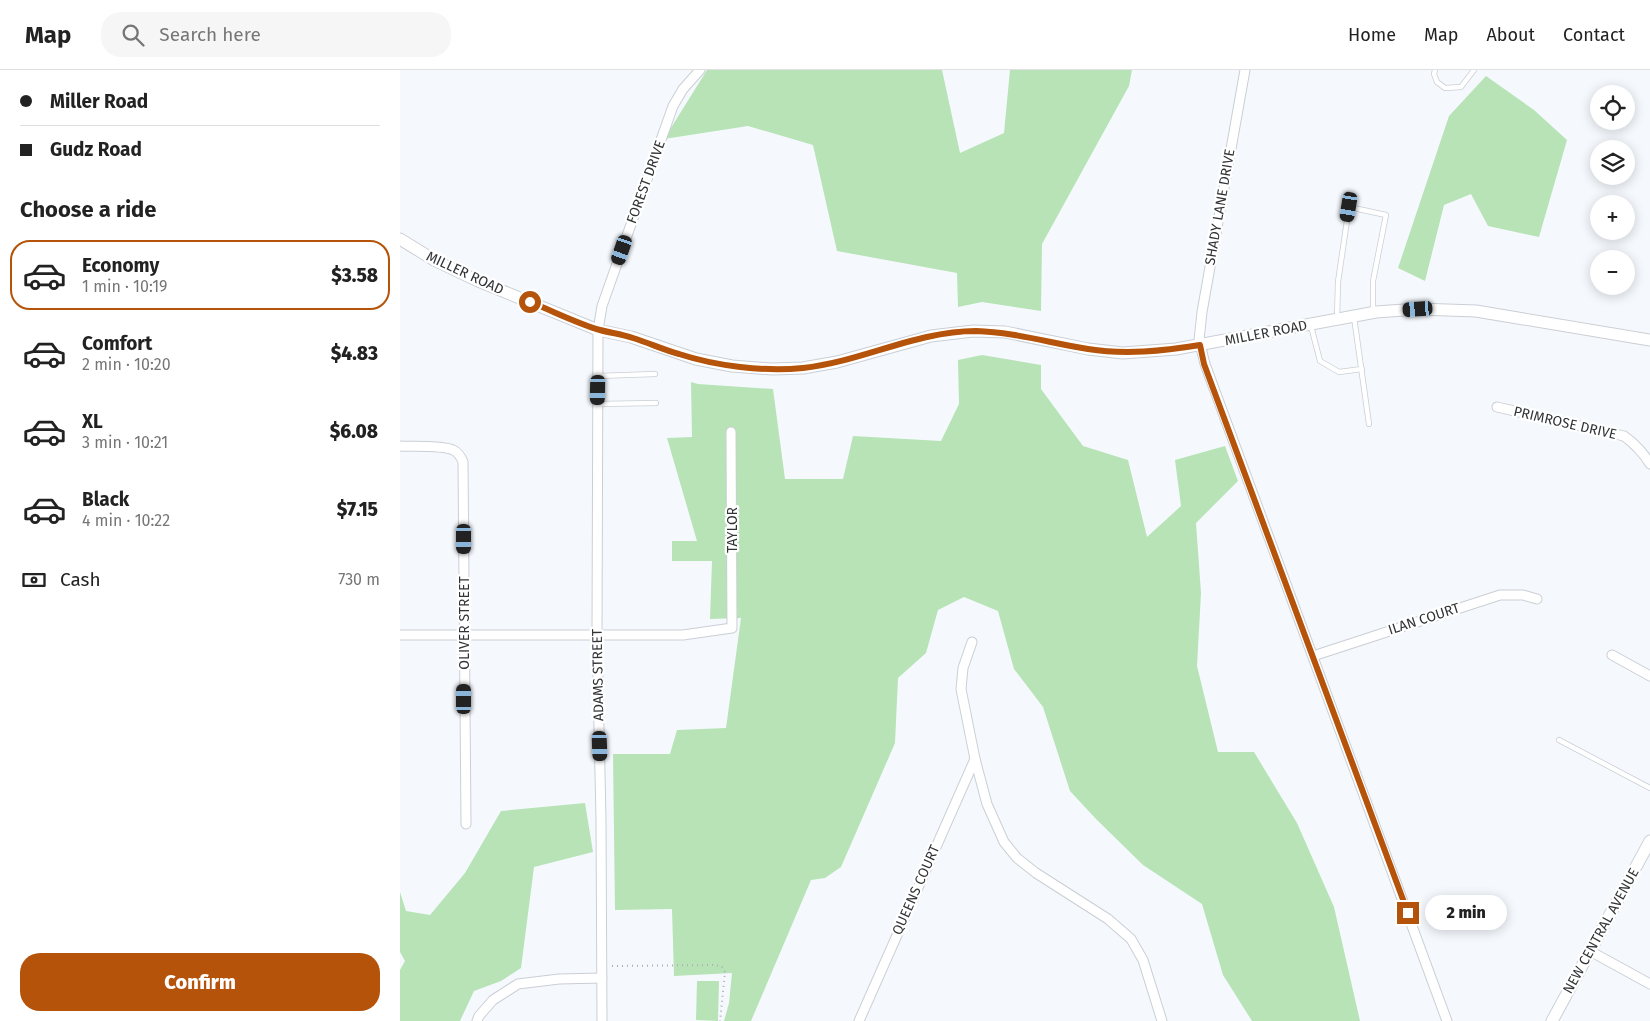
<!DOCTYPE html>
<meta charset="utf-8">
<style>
:root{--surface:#fff;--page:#f6f6f6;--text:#222;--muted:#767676;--line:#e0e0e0;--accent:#b45309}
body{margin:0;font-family:"Fira Sans",sans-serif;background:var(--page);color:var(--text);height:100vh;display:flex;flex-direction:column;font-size:19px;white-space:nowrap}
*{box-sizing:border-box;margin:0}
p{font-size:16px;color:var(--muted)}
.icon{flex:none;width:28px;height:28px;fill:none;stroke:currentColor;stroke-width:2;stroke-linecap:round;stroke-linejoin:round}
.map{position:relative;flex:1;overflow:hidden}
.side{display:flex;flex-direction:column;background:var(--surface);width:400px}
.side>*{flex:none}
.banner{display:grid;align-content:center;height:110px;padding:0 20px;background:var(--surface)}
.controls{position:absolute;left:1190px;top:15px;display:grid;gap:10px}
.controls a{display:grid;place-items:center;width:45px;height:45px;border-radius:50%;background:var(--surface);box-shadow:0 2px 12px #0003;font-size:25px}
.end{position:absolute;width:22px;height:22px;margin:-11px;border:6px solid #b45309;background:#fff;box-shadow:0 0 0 2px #fff}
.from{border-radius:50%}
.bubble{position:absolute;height:35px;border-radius:18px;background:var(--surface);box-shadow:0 2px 12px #0003;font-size:16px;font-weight:800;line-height:35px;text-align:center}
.car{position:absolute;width:15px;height:30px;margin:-15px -8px;border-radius:6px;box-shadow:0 0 4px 1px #0007;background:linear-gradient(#222 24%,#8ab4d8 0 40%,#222 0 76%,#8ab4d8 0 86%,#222 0)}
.banner b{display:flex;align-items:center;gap:18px;height:48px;font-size:19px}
.banner b+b{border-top:1px solid var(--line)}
.banner i{width:12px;height:12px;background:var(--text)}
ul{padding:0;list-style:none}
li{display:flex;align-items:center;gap:15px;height:70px;margin:0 10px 8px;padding:0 10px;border:2px solid transparent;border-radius:20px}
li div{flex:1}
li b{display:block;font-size:19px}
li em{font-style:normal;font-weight:800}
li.active{border-color:var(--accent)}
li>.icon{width:45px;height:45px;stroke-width:1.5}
h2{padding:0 20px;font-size:22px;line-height:60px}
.pay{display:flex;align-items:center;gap:12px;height:55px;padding:0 20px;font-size:19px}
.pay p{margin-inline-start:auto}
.button{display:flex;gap:10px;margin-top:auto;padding:10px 20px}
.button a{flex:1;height:58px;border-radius:20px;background:var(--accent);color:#fff;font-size:20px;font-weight:800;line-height:58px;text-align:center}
header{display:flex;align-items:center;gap:30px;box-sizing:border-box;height:70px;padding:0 25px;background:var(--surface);border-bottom:1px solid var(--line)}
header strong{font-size:24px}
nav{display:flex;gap:28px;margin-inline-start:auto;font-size:18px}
.search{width:350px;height:45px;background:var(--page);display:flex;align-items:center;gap:12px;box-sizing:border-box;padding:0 18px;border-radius:20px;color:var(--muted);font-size:19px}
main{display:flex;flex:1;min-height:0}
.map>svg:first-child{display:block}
</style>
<header>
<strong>Map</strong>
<div class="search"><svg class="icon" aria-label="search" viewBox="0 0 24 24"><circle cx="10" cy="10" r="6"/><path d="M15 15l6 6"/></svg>Search here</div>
<nav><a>Home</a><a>Map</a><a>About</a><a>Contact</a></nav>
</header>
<main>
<section class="side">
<div class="banner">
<b><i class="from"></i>Miller Road</b>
<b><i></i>Gudz Road</b>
</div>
<h2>Choose a ride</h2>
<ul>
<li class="active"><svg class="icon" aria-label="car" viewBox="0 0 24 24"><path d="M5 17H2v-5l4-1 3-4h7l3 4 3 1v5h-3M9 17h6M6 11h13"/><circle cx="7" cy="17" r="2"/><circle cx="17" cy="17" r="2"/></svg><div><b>Economy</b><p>1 min · 10:19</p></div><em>$3.58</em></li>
<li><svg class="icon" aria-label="car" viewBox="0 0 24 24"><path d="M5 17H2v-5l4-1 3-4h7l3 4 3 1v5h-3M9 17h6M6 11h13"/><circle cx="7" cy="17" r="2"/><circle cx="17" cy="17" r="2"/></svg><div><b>Comfort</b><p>2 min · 10:20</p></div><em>$4.83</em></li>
<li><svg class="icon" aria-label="car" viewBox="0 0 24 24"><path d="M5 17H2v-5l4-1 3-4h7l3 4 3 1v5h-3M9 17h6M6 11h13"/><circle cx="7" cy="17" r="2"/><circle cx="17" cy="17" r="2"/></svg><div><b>XL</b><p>3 min · 10:21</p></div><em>$6.08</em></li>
<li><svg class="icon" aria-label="car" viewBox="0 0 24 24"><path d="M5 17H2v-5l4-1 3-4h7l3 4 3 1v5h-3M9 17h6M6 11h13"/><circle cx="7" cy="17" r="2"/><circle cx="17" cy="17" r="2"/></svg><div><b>Black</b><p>4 min · 10:22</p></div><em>$7.15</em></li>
</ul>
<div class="pay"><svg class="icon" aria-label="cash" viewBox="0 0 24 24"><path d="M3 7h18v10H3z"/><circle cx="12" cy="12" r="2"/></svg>Cash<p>730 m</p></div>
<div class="button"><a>Confirm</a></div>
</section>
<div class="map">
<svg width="1250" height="951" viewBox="0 0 1250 951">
<rect width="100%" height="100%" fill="#f5f9fe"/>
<g fill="#b7e3b6">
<polygon points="307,0 542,0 560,83 604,63 610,0 732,0 729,16 642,174 641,241 582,232 558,237 557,203 437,181 413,75 348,56 264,69"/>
<polygon points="1086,6 1134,40 1167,70 1139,167 1088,156 1071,124 1044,135 1025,211 998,198 1049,46"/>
<polygon points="582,285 641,295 641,319 683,376 728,390 747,467 781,436 775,390 825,376 838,411 796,453 801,523 797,596 818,682 854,682 897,753 934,837 960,951 852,951 823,905 802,834 743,795 696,749 670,721 643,637 614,599 598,541 564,527 538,540 526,583 498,608 495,673 441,797 425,808 411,810 351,951 324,951 329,933 332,903 274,906 272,839 215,840 213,684 270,684 277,660 326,658 341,548 310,549 312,491 272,491 272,471 297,471 267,368 292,367 291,312 298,314 373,319 385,409 443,409 453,366 541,371 559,334 558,290"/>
<polygon points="185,733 193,782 134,797 121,898 101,911 74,921 60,951 0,951 0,900 5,891 0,882 0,822 6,841 30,845 65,803 101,741"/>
<polygon points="297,911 319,911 318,951 296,950"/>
</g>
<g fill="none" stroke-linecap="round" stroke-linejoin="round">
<g stroke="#cacfd5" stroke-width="6">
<g id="service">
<polyline points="1035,0 1034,4 1037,12 1045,18 1061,17 1074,0"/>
<polyline points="954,247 969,354"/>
<polyline points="937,249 938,212 949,137 986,145 973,211 973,241"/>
<polyline points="911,256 920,291 939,302 962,299"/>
<polyline points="198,306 255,304"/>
<polyline points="198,334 256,333"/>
<polyline points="1159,670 1250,718"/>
</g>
</g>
<g stroke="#cacfd5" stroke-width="11">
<g id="minor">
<polyline points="845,0 802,242 799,270 805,294 1047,951"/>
<path d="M1097,337L1224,366C1235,374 1243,382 1250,394"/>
<path d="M0,376C13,377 42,375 53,380C58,382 61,387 63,392L66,754"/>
<polyline points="0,565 283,565 332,558 331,362"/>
<polyline points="572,572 563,598 561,619 575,689 587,734 604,772 617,788 636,803 708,849 731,869 743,890 762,951"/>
<polyline points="1212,585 1250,606"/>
<polyline points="913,586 1100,525 1123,525 1137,529"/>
<polyline points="1190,881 1250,914"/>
<polyline points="77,951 79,946 93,930 118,914 159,909 202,908"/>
<polyline points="202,951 201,750 197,565 198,260 202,236 273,36 283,19 300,0"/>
<polyline points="459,951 575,689"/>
</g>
</g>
<g stroke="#cacfd5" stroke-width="13">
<g id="tertiary">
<polyline points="0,169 34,190 78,211 198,260 231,267 296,289 332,296 372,299 403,298 437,292 531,266 573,261 605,262 688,279 723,283 776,279 976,242 1018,239 1076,241 1250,270"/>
<polyline points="1152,951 1250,771"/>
</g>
</g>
<polyline stroke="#acafb3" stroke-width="2" stroke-dasharray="1 4" stroke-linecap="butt" points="212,896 315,895 322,897 325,902 320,951"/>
<use href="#service" stroke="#fff" stroke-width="4.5"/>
<use href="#minor" stroke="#fff" stroke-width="9"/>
<use href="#tertiary" stroke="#fff" stroke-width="11"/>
</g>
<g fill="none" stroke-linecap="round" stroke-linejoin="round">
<path stroke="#b45309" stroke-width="6" d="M130,232C153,241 176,253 200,260C211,263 222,264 233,268C249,273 264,280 279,284C316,296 364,302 403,298C461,292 516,261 576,261C614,262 650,273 688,279C725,285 763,281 800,275L804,294L1008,843"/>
</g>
<g text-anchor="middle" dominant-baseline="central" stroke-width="4.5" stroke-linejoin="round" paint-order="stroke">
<g font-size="14" fill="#313335" stroke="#fff">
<text transform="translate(246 112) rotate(-70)">FOREST DRIVE</text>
<text transform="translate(820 137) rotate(-80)">SHADY LANE DRIVE</text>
<text transform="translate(65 203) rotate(25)">MILLER ROAD</text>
<text transform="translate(866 263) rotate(-11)">MILLER ROAD</text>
<text transform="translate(1165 353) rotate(13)">PRIMROSE DRIVE</text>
<text transform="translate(332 460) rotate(-90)">TAYLOR</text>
<text transform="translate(1024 549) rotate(-18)">ILAN COURT</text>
<text transform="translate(64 553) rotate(-90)">OLIVER STREET</text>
<text transform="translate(198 605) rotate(-91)">ADAMS STREET</text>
<text transform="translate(516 820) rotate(-66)">QUEENS COURT</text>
<text transform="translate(1201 861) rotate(-61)">NEW CENTRAL AVENUE</text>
</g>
</g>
</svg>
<div class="controls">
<a><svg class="icon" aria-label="locate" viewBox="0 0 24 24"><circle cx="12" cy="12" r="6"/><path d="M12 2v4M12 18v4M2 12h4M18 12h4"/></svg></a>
<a><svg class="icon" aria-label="layers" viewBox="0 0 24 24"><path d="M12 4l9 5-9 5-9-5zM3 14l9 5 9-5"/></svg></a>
<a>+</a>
<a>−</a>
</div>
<i class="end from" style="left:130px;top:232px"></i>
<i class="end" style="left:1008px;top:843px"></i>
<div class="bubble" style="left:1025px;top:825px;width:82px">2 min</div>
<i class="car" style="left:949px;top:137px;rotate:189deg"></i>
<i class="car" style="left:222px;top:180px;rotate:199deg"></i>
<i class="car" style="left:1018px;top:239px;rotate:266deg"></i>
<i class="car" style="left:198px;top:320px;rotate:181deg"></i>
<i class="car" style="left:64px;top:469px;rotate:180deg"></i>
<i class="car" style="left:64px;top:629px;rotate:0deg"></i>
<i class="car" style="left:200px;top:676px;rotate:178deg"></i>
</div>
</main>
